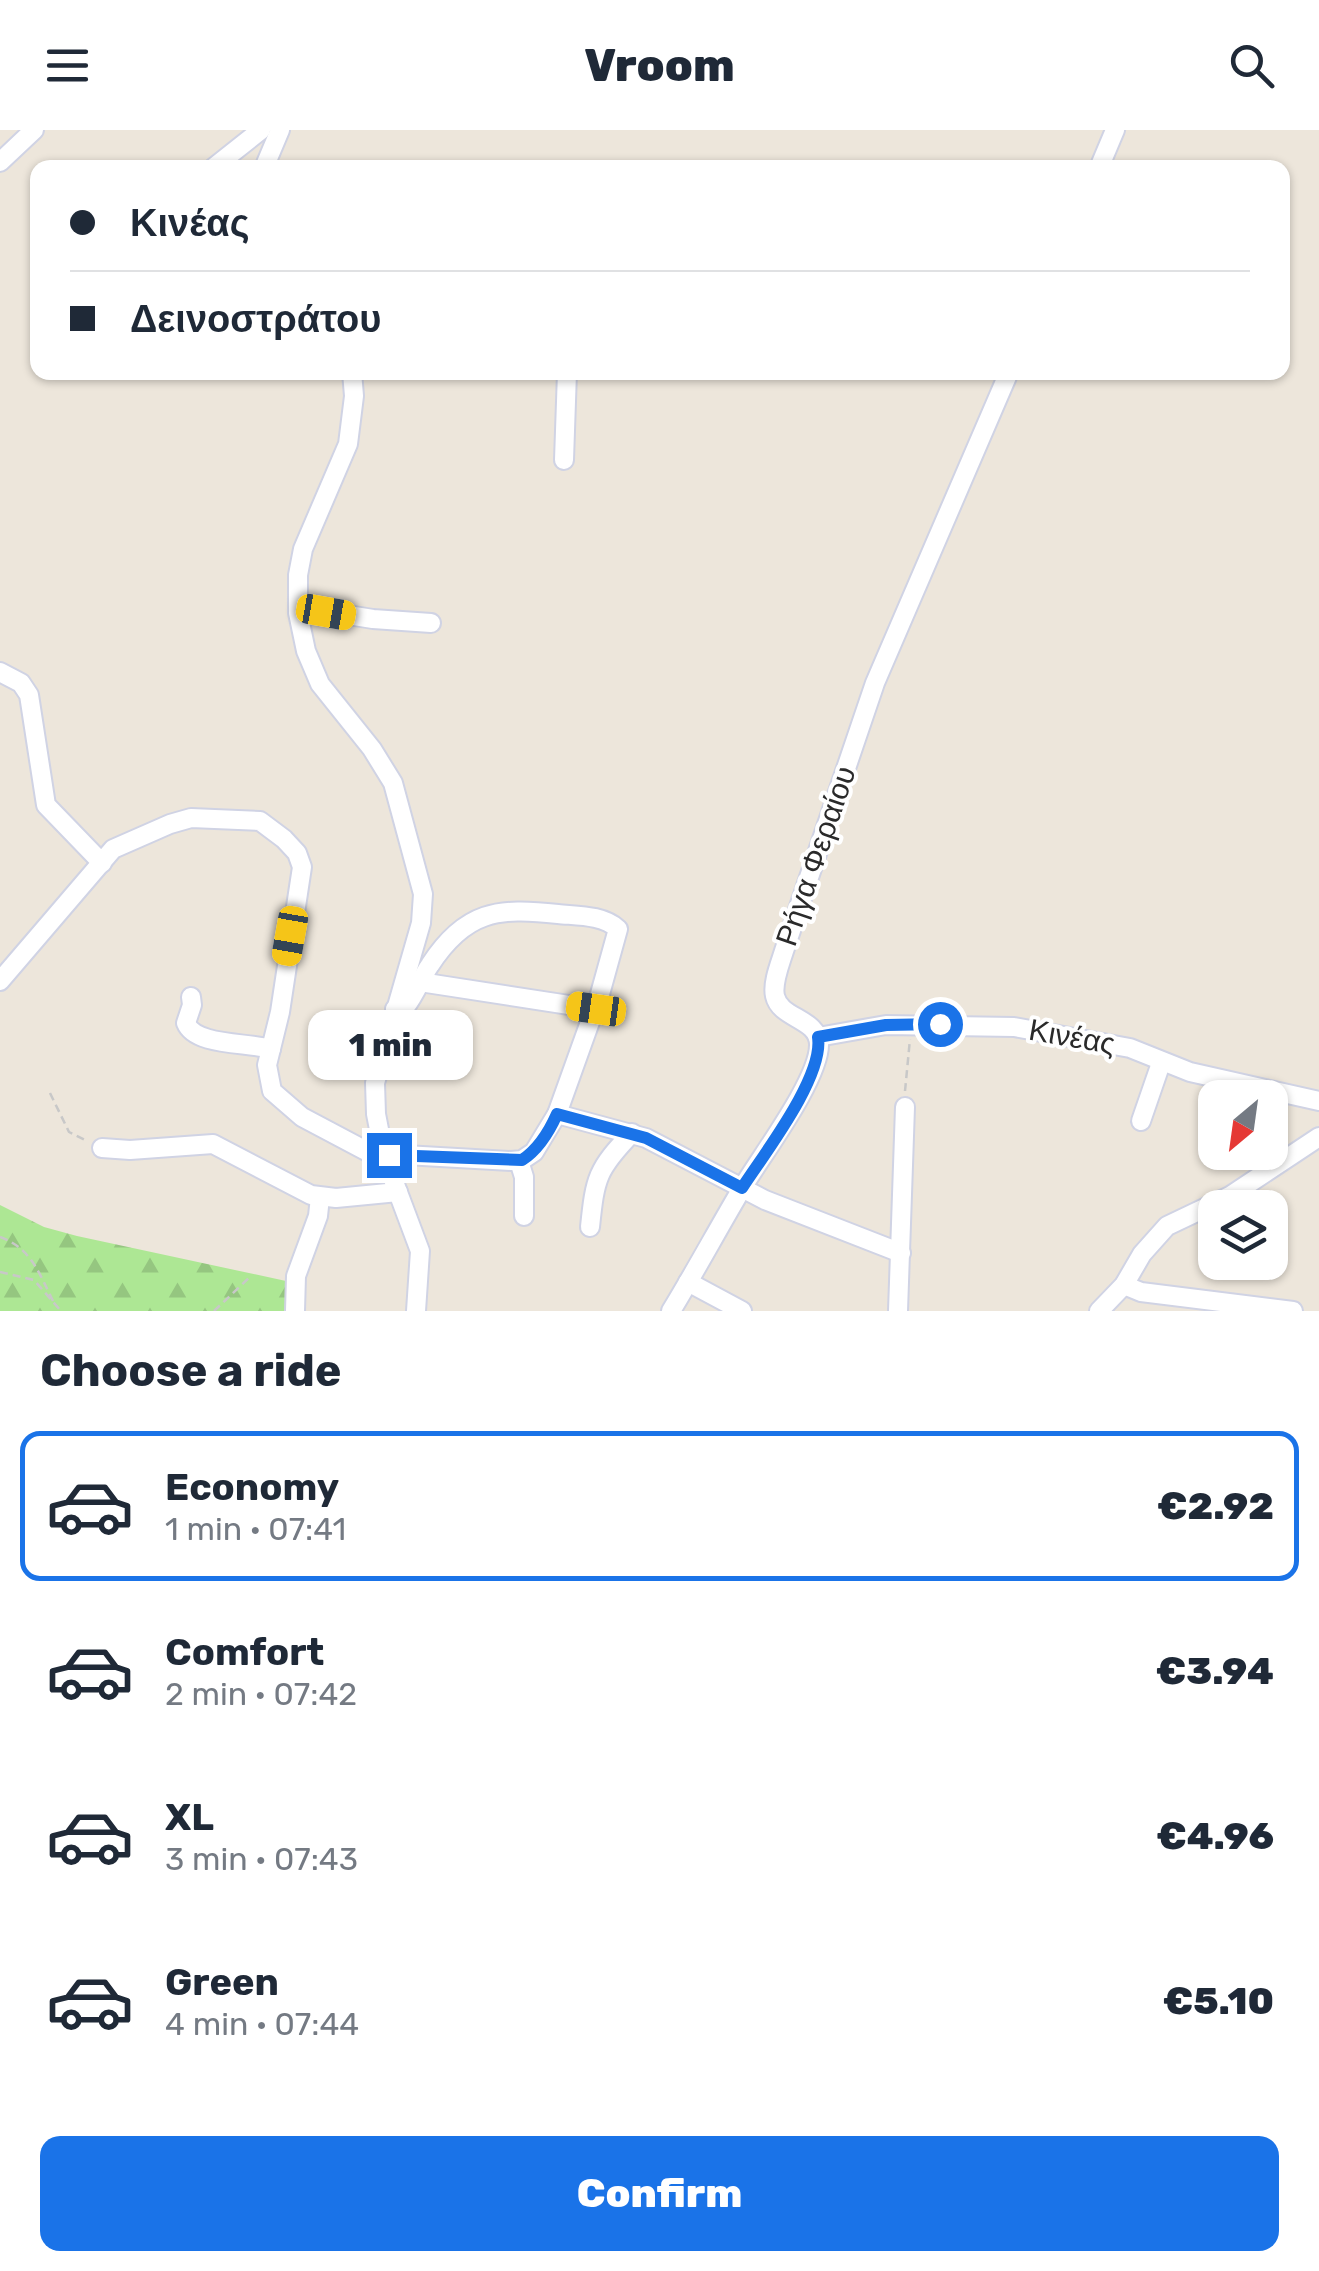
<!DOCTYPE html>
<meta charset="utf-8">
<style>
:root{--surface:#fff;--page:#f6f6f7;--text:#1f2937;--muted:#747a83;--line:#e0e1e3;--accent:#1a73e8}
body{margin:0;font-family:Rubik,sans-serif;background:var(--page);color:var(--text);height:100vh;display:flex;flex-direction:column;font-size:38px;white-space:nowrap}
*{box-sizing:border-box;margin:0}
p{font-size:32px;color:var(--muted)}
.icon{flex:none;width:55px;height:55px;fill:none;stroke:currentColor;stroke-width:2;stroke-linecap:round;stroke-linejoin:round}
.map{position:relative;height:1181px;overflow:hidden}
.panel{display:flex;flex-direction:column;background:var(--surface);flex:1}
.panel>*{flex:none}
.top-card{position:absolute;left:30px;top:30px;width:1260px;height:220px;border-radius:20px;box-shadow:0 2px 8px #0004;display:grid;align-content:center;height:220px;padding:0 40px;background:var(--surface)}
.needle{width:65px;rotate:209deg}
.buttons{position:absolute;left:1198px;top:950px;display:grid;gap:20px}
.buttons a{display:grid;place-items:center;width:90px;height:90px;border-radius:20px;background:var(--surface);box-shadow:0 2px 8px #0004;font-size:50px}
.end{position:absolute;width:45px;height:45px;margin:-22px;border:12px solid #1a73e8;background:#fff;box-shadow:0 0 0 5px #fff}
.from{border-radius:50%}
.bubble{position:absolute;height:70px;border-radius:20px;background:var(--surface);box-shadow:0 2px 8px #0004;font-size:32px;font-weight:800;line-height:70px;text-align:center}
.car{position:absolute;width:30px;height:60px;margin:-30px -15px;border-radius:12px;box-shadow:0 0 8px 2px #0007;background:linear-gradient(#f5c518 24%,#345 0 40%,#f5c518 0 76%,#345 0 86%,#f5c518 0)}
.top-card b{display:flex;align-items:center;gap:35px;height:95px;font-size:38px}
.top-card b+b{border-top:2px solid var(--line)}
.top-card i{width:25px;height:25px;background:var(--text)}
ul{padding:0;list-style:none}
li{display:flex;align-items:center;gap:30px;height:150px;margin:0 20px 15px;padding:0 20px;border:5px solid transparent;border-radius:20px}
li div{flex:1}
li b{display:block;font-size:38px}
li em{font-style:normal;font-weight:800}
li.selected{border-color:var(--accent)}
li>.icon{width:90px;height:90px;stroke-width:1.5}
h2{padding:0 40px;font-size:45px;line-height:120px}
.action{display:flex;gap:20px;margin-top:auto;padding:20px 40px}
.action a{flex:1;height:115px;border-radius:20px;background:var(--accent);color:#fff;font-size:40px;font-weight:800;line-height:115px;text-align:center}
header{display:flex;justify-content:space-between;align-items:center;height:130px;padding:0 40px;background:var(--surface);font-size:45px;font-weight:800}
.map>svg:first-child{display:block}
</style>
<header><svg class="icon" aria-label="menu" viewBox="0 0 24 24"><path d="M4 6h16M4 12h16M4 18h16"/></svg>Vroom<svg class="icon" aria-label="search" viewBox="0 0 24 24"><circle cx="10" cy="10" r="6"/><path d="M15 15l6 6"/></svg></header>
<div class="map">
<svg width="1319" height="1181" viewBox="0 0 1319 1181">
<defs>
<pattern id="forest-firs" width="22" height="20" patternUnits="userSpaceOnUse" patternTransform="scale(2.5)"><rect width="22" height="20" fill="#ade794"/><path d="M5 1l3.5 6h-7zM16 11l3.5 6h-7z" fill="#95c680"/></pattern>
</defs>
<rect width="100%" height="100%" fill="#ede6db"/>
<polygon fill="url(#forest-firs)" points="0,1075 44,1097 77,1106 286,1151 288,1181 0,1181"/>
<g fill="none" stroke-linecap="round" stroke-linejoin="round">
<g stroke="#d0d3e4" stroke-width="22">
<g id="minor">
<polyline points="0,32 34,0"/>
<polyline points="213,38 261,0"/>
<polyline points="264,38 280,0"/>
<polyline points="1099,38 1115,0"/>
<polyline points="352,242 354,266 348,314 303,419 298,445 298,483 306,521 320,554 372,619 393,653 423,764 421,793 375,953 376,984 384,1025 420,1121 416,1181"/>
<polyline points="564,330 567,242"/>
<polyline points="298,477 373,489 431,493"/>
<polyline points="0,542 21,553 29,565 46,675 102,733"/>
<path d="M0,851L113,719L170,694L191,688L260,691L284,709L297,723L302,737L280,882L267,935L272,961L302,987L370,1023L511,1031L522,1030L534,1022L557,984L600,864L618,799C603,785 578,786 558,784C498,777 465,781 430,835C421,848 416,863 406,876L395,879"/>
<polyline points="420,852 595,879"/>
<path d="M191,867L192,875L186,893C195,916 247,912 271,919"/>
<polyline points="818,907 886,895 1014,897 1130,918 1190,942 1319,971"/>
<polyline points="557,984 646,1008 765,1070 901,1123"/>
<polyline points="1141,991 1161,933"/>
<polyline points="102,1018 130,1020 213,1014 311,1065 336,1068 398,1062"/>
<polyline points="519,1031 524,1047 524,1086"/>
<path d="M590,1097C595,1048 597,1039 632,1003"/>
<polyline points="688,1152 742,1181"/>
<polyline points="1124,1155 1141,1162 1293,1181"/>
<polyline points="295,1181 296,1146 318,1086 320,1067"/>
<path d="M671,1181C696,1140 719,1097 744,1055C762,1025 820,948 819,914C818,888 780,889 775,866C772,853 780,834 784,821L875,553L1009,242"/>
<polyline points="898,1181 905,977"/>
<polyline points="1099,1181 1124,1155 1142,1124 1167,1096 1230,1066 1319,1007"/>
</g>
</g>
<g stroke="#c8c8c8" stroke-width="2.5" stroke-dasharray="8 5" stroke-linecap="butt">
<polyline points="905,961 910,909"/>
<polyline points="50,963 69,1002 87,1011"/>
<path d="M0,1107C31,1118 39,1143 53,1171"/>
<polyline points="0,1142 34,1150 61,1181"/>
<polyline points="214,1181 251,1146"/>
</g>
<use href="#minor" stroke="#fff" stroke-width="18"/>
</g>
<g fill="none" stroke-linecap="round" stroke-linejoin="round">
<path stroke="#1a73e8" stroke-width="12" d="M389,1025L522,1030C539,1019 549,1002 557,984L646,1008L742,1058C764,1024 824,947 818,907L886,895L940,894"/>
</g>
<g text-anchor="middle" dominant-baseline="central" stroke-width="8" stroke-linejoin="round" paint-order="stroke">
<g font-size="30" fill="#2a2a2a" stroke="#fff">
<text transform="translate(816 726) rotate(-71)">Ρήγα Φεραίου</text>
<text transform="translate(1072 907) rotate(10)">Κινέας</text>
</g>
</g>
</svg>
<div class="buttons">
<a><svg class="needle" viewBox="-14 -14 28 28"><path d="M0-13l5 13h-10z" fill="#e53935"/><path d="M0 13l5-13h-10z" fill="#747a83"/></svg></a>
<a><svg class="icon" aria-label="layers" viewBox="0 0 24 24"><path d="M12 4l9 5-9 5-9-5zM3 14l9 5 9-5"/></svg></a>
</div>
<i class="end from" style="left:940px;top:894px"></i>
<i class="end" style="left:389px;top:1025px"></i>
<div class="bubble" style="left:308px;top:880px;width:165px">1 min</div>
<i class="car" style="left:326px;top:482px;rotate:100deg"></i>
<i class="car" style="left:290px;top:806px;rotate:190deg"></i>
<i class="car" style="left:596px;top:879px;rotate:278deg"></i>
<div class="top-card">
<b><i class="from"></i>Κινέας</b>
<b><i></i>Δεινοστράτου</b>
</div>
</div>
<section class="panel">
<h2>Choose a ride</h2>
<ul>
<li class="selected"><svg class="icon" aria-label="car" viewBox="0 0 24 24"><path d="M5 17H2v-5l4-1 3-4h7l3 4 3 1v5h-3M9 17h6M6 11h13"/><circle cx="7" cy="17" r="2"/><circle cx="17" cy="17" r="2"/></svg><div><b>Economy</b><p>1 min · 07:41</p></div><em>€2.92</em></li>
<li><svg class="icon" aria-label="car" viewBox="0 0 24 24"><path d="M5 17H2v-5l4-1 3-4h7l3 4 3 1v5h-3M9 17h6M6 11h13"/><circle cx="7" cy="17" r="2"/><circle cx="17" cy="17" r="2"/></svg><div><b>Comfort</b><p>2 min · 07:42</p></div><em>€3.94</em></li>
<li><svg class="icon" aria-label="car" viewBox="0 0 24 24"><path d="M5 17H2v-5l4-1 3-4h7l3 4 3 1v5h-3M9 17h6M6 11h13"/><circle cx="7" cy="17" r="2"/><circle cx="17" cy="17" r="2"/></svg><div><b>XL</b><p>3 min · 07:43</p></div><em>€4.96</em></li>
<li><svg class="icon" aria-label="car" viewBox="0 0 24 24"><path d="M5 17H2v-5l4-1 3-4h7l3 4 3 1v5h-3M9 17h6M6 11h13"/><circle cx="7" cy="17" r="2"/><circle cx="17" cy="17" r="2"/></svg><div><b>Green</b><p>4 min · 07:44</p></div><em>€5.10</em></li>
</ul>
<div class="action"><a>Confirm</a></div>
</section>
